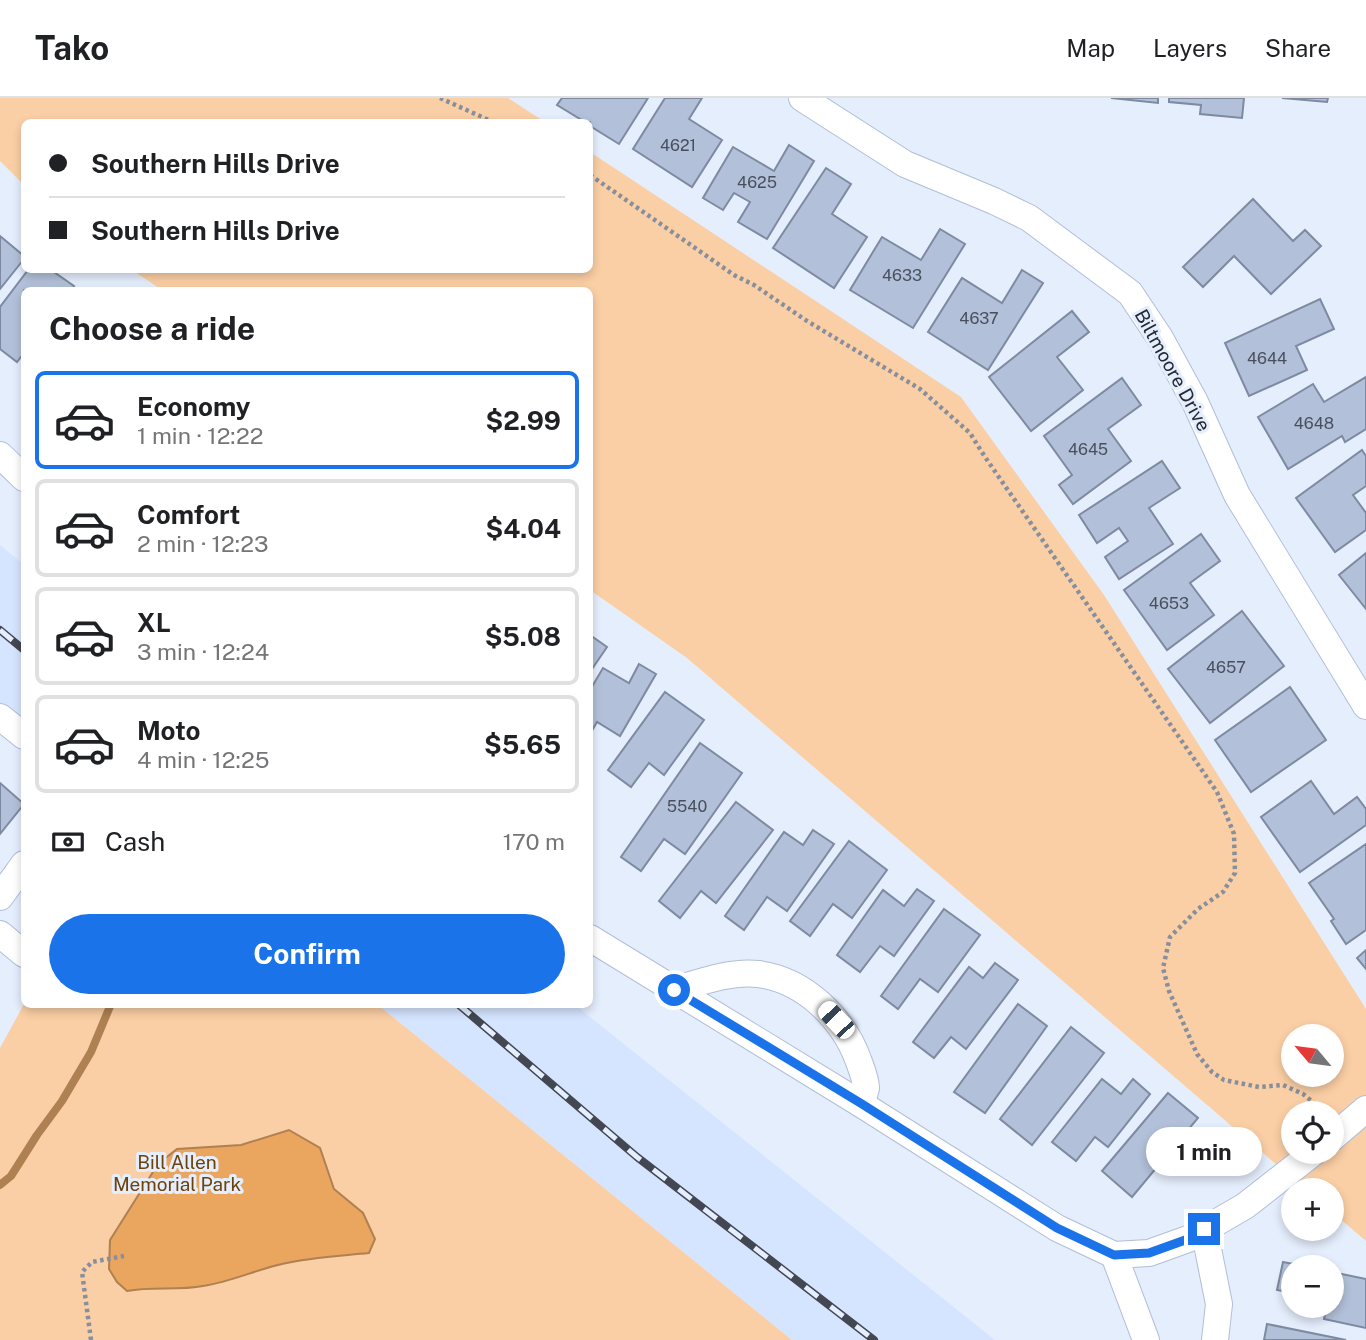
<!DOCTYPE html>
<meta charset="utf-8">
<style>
:root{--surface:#fff;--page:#f2f2f2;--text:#202124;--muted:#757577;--line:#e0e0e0;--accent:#1a73e8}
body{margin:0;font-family:"Public Sans",sans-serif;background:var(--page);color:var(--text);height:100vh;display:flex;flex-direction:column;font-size:26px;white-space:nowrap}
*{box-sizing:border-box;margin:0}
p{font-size:23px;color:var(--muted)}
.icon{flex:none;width:38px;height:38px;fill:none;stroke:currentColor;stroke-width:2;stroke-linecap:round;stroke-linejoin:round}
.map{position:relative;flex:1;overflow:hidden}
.sheet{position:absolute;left:21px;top:189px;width:572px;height:721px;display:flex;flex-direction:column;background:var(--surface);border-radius:10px;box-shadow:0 4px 10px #0003}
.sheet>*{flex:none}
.hud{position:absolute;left:21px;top:21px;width:572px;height:154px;border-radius:10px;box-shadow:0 4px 10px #0003;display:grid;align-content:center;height:154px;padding:0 28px;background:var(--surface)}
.needle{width:46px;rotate:299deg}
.fabs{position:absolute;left:1281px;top:926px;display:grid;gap:14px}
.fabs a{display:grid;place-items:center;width:63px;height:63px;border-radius:50%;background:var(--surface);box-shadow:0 4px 10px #0003;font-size:35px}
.end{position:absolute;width:32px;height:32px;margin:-16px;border:9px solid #1a73e8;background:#fff;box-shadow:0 0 0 4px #fff}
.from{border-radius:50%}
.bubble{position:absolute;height:49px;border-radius:24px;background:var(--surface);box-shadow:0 4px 10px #0003;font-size:23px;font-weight:700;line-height:49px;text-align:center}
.car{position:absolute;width:21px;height:42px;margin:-21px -10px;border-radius:9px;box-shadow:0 0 5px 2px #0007;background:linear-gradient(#fff 24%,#345 0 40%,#fff 0 76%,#345 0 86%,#fff 0)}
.hud b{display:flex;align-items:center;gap:24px;height:66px;font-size:26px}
.hud b+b{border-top:2px solid var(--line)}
.hud i{width:18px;height:18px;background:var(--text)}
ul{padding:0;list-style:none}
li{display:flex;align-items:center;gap:21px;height:98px;margin:0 14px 10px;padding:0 14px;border:4px solid var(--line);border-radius:10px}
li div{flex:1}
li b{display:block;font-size:26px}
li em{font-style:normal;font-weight:700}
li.active{border-color:var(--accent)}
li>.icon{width:63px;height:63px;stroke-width:1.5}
h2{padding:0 28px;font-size:32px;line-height:84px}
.pay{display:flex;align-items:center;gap:18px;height:77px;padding:0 28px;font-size:26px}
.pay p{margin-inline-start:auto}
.primary-button{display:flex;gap:14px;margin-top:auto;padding:14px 28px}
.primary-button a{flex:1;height:80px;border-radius:42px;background:var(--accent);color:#fff;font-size:28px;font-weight:700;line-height:80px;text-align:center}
header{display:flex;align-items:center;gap:42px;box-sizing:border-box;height:98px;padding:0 35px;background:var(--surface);border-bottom:2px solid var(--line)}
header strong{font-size:33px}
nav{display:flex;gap:38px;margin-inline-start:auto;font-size:24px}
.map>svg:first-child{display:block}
</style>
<header>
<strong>Tako</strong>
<nav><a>Map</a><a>Layers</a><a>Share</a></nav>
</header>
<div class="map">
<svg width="1366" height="1242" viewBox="0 0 1366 1242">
<rect width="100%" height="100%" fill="#e5eefd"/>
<g fill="#d6e5ff">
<polygon points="0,447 24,467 24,628 0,608"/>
<polygon points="378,907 575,907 995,1242 792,1242"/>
</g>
<g fill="#fbcfa5" fill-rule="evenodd">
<polygon points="0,0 508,0 545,24 24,24 24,87 0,63"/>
<path d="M590,54L961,299L1104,497L1366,911V1143L1332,1114V1092H1306L687,560L590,492V192H162L132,172H590ZM1293,938H1332V976H1293ZM1293,1015H1332V1054H1293Z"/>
<polygon points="24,906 378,907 792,1242 0,1242 0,950"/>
</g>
<path fill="#eaa55f" stroke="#af8052" stroke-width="2" d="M289,1032L320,1050L334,1091L363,1115L375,1141L369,1155C339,1158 311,1159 282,1166C255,1172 231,1184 203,1188C178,1193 153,1188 127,1193L117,1184L109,1171L110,1142L158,1066L177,1051L241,1047Z"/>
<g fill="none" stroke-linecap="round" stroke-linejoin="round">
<polyline stroke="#af8052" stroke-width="8" points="0,1087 11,1078 37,1037 62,1003 91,954 111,906"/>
</g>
<g fill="#b2c0d9" stroke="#7d8aa1" stroke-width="2">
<polygon points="562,0 648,0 619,46 590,28 590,24 585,24 557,7"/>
<polygon points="665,0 702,0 689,21 722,42 692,89 633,51"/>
<polygon points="1111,0 1158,0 1158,5"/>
<polygon points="1169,0 1244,0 1242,20 1200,16 1201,7 1169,4"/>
<polygon points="1282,0 1328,0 1327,4"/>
<polygon points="789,47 814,63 767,141 738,124 750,104 734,95 723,112 703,100 733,49 774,73"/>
<polygon points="826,70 851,86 832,116 867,139 834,190 773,150"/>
<polygon points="1253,101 1293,143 1305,132 1321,148 1271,196 1234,158 1203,189 1183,169"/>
<polygon points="940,131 965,146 913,230 850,192 882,139 921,162"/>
<polygon points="0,138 24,158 24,161 0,191"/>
<polygon points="28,172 51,172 74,188 71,192 24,192 24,255 17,264 0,251 0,209"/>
<polygon points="1022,172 1043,185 988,272 928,234 962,180 1002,205"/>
<polygon points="1320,201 1334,231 1296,248 1307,272 1249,298 1225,245"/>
<polygon points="1072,213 1089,234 1057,259 1083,292 1031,333 989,279"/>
<polygon points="1366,279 1366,331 1345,344 1342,338 1288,371 1258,319 1313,286 1324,304"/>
<polygon points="1122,280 1141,307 1108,331 1131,363 1073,406 1059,387 1072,377 1044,338"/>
<polygon points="1362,352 1366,358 1366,388 1353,397 1366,415 1366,432 1335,454 1296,400"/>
<polygon points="1162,363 1180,390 1149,410 1173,446 1119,481 1105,459 1128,443 1119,430 1097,445 1079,417"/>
<polygon points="1201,436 1220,463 1190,485 1214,517 1167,552 1124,492"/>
<polygon points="1366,455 1366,511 1339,477"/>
<polygon points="1242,513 1284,568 1210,625 1168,571"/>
<polygon points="590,537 607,549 590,574"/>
<polygon points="639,566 656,576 620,638 597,624 590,636 590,592 603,570 629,585"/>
<polygon points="1290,589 1326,642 1251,694 1215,642"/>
<polygon points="665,594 704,622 664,677 649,665 631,689 608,672"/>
<polygon points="700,645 742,675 685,756 664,741 641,773 621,759"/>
<polygon points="1311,683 1334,716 1357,699 1366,711 1366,727 1300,774 1261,719"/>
<polygon points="0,685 24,706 0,736"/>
<polygon points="736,704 773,732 716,805 701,793 680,820 659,803"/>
<polygon points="813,732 834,746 787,813 767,799 744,832 725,818 784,734 803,747"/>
<polygon points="849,743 887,772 852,820 833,806 810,838 790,823"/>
<polygon points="1366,746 1366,832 1346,846 1331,823 1334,821 1309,785"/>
<polygon points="917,791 934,803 894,858 880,848 860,874 837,857 883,792 904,808"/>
<polygon points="944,811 980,837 938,894 920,881 898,911 881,898"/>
<polygon points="1366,852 1366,871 1357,860"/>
<polygon points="995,865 1018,882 966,951 951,939 934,960 913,944 969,869 983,880"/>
<polygon points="1018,906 1047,928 985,1015 954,994"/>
<polygon points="1071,929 1104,955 1032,1047 1000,1021"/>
<polygon points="1102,981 1121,996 1133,981 1150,996 1108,1049 1095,1039 1076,1063 1052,1044"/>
<polygon points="1168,995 1198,1020 1132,1099 1102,1073"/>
<polygon points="1283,1164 1309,1169 1293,1169 1293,1195 1277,1192"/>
<polygon points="1332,1174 1366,1181 1366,1230 1324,1221 1327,1208 1332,1208"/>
<polygon points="1267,1226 1346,1242 1264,1242"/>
</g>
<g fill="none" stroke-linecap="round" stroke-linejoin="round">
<g stroke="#b0bed7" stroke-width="28">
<g id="minor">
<polyline points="802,0 905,66 994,103 1029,120 1130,195 1160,240 1195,304 1237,397 1366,608"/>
<polyline points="0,357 24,380"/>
<polyline points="0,619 24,638"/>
<polyline points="0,799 24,766"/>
<polyline points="0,836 24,856"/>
<polyline points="590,840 861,1006 1057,1130 1114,1157 1149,1155 1188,1141 1245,1108 1314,1054"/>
<path d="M674,892C700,884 731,873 758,876C805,882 844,921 859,964C862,972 866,982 866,990C865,995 863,1001 861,1006"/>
<polyline points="1332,1040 1366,1011"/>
<polyline points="1204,1131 1219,1206 1215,1242"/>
<polyline points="1114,1157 1146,1242"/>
</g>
</g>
<g stroke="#888f9c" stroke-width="4.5" stroke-dasharray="3.5 3.5" stroke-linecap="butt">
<polyline points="440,0 493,24"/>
<polyline points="590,77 734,177 754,187 807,223 920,291 970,335 985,359 1217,694 1234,736 1235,775 1223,794 1198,811 1170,839 1163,870 1169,893 1197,956 1212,974 1224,982 1259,989 1283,987 1303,996 1325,1014"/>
<polyline points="91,1242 82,1174 92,1164 124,1158"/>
</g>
<use href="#minor" stroke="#fff" stroke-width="26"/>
<g stroke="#424752" stroke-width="8">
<g id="rail">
<polyline points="0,532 24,552"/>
<polyline points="458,906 637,1059 874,1242"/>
</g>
</g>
<use href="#rail" stroke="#e5eefd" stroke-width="5" stroke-dasharray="16" stroke-linecap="butt"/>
</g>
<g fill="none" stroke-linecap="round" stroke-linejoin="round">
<polyline stroke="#1a73e8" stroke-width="9" points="674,892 862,1006 1057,1130 1114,1157 1149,1155 1188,1141 1204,1131"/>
</g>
<g text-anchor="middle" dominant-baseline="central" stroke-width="6" stroke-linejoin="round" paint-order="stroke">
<g font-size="16" fill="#484f5c">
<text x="678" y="47">4621</text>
<text x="757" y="84">4625</text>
<text x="902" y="177">4633</text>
<text x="979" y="220">4637</text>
<text x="1267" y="260">4644</text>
<text x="1314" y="325">4648</text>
<text x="1088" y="351">4645</text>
<text x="1169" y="505">4653</text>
<text x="1226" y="569">4657</text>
<text x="687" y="708">5540</text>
</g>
<g font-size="19" fill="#242933" stroke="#e5eefd">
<text transform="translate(1173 272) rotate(61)">Biltmoore Drive</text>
</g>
<g font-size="19" fill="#6d4107" stroke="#e5eefd">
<text x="177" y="1064">Bill Allen<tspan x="177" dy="22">Memorial Park</tspan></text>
</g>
</g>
</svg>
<div class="fabs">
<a><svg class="needle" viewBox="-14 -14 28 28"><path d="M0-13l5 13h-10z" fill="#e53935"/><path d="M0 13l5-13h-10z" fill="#757577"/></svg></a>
<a><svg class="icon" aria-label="locate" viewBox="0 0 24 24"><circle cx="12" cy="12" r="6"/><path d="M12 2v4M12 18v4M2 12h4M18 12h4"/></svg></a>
<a>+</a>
<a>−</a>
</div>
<i class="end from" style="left:674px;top:892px"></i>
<i class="end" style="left:1204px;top:1131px"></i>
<div class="bubble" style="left:1146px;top:1029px;width:116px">1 min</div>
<i class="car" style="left:836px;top:922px;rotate:317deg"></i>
<div class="hud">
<b><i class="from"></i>Southern Hills Drive</b>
<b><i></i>Southern Hills Drive</b>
</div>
<section class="sheet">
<h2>Choose a ride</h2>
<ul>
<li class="active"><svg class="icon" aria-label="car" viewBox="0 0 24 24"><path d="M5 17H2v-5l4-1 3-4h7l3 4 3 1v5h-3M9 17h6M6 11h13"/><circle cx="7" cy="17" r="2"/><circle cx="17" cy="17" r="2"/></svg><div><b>Economy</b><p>1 min · 12:22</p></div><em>$2.99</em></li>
<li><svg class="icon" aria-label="car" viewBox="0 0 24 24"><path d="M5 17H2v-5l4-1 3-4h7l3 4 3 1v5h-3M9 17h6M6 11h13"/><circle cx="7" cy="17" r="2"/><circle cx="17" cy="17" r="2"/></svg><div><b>Comfort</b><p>2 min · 12:23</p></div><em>$4.04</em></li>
<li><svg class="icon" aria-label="car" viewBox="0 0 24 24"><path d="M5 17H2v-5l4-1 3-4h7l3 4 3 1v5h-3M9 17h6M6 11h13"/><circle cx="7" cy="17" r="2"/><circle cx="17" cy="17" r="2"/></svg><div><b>XL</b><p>3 min · 12:24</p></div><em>$5.08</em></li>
<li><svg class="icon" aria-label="car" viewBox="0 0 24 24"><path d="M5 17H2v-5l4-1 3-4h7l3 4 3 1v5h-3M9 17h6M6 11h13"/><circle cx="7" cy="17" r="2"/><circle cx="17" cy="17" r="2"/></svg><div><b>Moto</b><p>4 min · 12:25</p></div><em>$5.65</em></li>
</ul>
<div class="pay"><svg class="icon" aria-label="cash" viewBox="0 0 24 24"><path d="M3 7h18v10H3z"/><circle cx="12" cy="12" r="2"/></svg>Cash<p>170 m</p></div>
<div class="primary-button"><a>Confirm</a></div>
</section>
</div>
